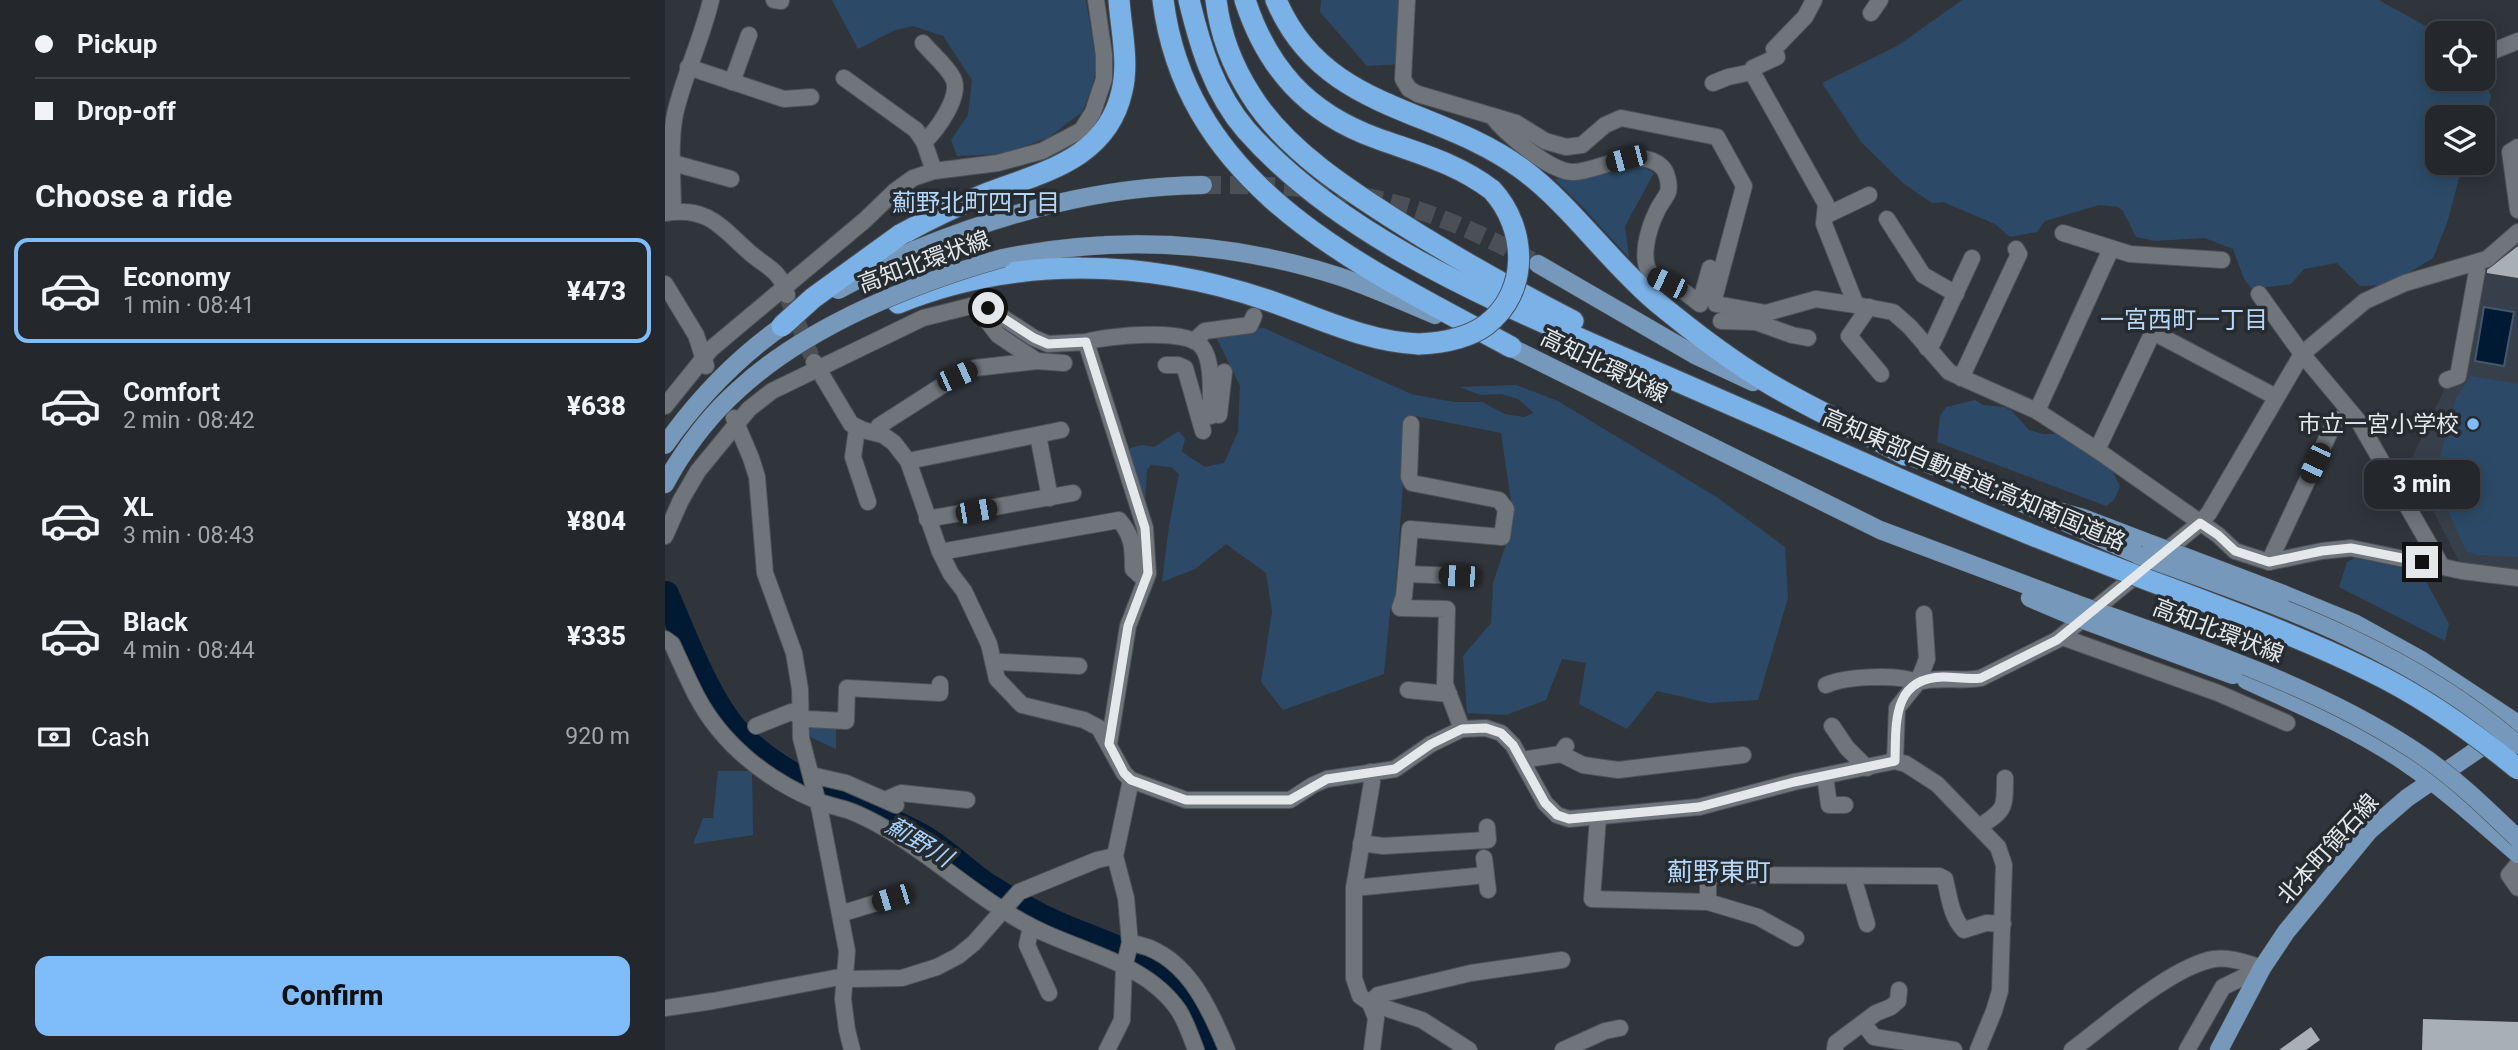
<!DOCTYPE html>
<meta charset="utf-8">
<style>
:root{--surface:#24282c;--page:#303438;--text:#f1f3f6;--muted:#a3a6a9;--line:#414448;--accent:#7ebdf9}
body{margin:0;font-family:Roboto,"Noto Sans JP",sans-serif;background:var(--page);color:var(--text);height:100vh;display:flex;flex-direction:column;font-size:26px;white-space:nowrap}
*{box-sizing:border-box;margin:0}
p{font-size:23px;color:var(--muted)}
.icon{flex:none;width:38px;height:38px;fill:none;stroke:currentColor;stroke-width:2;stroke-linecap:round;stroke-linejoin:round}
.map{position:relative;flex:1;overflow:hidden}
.sheet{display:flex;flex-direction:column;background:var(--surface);width:665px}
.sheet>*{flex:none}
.banner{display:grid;align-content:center;height:154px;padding:0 35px;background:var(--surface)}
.fabs{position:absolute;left:1760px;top:21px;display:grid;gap:14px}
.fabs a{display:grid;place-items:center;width:70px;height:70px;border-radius:14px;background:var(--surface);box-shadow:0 4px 18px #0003,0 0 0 2px var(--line);font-size:35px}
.end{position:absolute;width:32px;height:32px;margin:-16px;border:9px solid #e4e8eb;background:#111;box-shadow:0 0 0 4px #111}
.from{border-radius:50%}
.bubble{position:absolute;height:49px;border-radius:14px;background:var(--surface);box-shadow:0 4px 18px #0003,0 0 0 2px var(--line);font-size:23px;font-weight:800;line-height:49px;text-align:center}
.car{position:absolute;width:21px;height:42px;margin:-21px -10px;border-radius:9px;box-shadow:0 0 5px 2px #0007;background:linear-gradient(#222 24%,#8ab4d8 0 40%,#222 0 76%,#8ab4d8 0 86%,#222 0)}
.banner b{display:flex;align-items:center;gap:24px;height:66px;font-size:26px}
.banner b+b{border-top:2px solid var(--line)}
.banner i{width:18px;height:18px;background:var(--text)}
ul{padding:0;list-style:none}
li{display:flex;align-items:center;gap:21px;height:105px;margin:0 14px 10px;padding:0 21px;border:4px solid transparent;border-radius:14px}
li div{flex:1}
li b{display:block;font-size:26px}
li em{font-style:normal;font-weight:800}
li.active{border-color:var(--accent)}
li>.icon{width:63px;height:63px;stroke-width:1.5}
h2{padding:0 35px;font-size:32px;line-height:84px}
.pay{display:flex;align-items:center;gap:18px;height:77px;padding:0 35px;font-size:26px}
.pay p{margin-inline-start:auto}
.button{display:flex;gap:14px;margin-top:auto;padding:14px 35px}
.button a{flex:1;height:80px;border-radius:14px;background:var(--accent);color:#111;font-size:28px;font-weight:800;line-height:80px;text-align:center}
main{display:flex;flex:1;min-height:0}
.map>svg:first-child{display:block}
</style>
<main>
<section class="sheet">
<div class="banner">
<b><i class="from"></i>Pickup</b>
<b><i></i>Drop-off</b>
</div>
<h2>Choose a ride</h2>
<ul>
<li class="active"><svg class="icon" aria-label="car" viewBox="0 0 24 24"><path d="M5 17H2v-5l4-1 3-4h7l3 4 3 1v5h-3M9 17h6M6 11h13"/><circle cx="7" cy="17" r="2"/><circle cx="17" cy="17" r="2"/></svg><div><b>Economy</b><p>1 min · 08:41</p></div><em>¥473</em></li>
<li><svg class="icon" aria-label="car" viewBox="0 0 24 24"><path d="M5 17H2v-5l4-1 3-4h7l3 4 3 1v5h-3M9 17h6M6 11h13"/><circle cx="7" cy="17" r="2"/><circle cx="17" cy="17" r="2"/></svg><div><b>Comfort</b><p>2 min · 08:42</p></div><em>¥638</em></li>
<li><svg class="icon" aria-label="car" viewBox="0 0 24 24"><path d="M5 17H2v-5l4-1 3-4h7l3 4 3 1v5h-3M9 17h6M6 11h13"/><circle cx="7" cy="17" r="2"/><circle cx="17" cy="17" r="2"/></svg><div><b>XL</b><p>3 min · 08:43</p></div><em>¥804</em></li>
<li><svg class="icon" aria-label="car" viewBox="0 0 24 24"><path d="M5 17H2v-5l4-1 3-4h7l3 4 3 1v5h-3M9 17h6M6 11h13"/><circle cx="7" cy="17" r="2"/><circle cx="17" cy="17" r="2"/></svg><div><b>Black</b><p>4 min · 08:44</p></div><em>¥335</em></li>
</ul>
<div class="pay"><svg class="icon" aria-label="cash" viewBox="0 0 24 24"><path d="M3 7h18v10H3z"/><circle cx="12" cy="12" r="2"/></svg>Cash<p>920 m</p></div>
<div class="button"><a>Confirm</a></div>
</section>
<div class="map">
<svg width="1853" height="1050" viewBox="0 0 1853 1050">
<rect width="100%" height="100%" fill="#30353b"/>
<polygon fill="#37404a" points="1853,240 1853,571 1796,565 1744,464 1782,384 1817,269"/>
<g fill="#2c4a67">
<polygon points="167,0 421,0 432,67 426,91 417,112 383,138 336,154 292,156 286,140 303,115 307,80 278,36 248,26 230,30 193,49"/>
<polygon points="656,0 746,0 739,64 702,66 655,12"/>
<polygon points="1297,0 1714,0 1773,33 1773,79 1817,79 1826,95 1818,135 1818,117 1773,117 1773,163 1802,163 1795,175 1782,223 1768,258 1724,285 1695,286 1672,263 1639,269 1626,284 1587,289 1579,279 1568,249 1540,238 1489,241 1471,237 1458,211 1453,207 1434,205 1380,221 1372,232 1345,237 1330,224 1278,202 1267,203 1238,183 1196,142 1157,83 1234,45"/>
<polygon points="952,166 978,167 989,173 960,226 964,258 916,205 889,179 924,176"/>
<polygon points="599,328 746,394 789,402 817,402 840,414 859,417 869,413 853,399 836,394 816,395 794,387 851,385 893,401 1053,498 1120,547 1123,598 1093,700 1044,703 992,691 962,729 914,704 921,663 897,659 881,700 841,715 802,713 798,656 826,623 828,583 849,520 836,433 745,415 742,427 730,596 725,611 719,674 618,710 596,682 607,612 601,573 561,544 530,569 497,582 504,526 514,474 506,467 486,465 482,470 480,503 464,457 465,448 478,445 489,447 514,431 520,439 517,452 540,467 559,463 573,432 575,386 550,335"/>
<path d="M1806,376L1853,384V557L1812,555L1801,551L1769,479C1776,476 1779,471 1780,464L1775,456L1791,398Z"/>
<polygon points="1310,400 1318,405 1339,407 1347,411 1364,430 1378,434 1392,434 1446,469 1455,486 1449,500 1441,506 1272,442 1275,416 1281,407"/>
<polygon points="1690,558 1756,572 1784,624 1780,641 1674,587 1682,562"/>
<polygon points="148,725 171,725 171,749 141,735"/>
<polygon points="53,771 87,771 88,835 28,844 38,818 48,818"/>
</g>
<polygon fill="#001a34" stroke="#44586b" stroke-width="2" points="1819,307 1849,312 1839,366 1810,361"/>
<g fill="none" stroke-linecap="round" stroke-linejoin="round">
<path stroke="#001a34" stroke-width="26" d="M1,594C18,634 44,703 74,734C124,786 195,803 257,837C280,850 299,870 321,885C337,895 354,905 371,914C426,944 497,951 530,1011C537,1023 541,1037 547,1050"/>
</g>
<g fill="#a8afb5">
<polygon points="1853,246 1853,278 1822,273 1822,270"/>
<polygon points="1758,1019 1853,1022 1853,1050 1757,1050"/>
<polygon points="1646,1027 1655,1040 1641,1050 1614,1050"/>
</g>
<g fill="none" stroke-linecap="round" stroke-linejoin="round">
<polyline stroke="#4b5055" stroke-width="16" stroke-dasharray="16 8" stroke-linecap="butt" points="122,297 149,362"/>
<path stroke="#4b5055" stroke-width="18" stroke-dasharray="18 9" stroke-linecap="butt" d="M538,185C599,185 661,186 720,201C775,214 824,238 873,264"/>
<g stroke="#4d5256" stroke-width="18">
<g id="minor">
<polyline points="109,0 116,1"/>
<polyline points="742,0 738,79 744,89 753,94 851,123 880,141 901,147 917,145 940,125 956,118 1052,137 1079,186 1049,299 1051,304 1101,313 1151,299 1191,305"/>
<polyline points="1206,13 1215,0"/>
<path d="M258,43C267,54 281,65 288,78C297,96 272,130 259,142"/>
<polyline points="1818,55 1853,41"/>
<polyline points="23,67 119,99 146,97"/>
<polyline points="1087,72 1088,68 1112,57 1109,49 1140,17 1149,0"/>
<polyline points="179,78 251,130 259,142 269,171"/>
<polyline points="67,82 84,35"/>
<polyline points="1048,83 1063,77 1087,72 1161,204 1159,224 1191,305 1228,312 1245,327 1284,372 1372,411 1432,450 1553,535 1570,551 1604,562 1657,551 1686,548 1797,571 1853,578"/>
<path d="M827,116C840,133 886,173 909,172C933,171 975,145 997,167C1002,172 1005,185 1003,192C1000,199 995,204 992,211C984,227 972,263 989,277C995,282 1006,284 1013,288C1021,292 1028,299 1035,304L1045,268"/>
<polyline points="1853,147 1845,152 1853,210"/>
<polyline points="8,163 66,179"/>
<path d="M8,212C8,180 4,145 10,114C19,75 37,39 46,0"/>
<path d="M0,213C43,206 56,227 84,252C102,268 115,269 122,295"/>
<polyline points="1160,216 1204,195"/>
<polyline points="1222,219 1258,275 1291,294"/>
<polyline points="1398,233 1465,254 1557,260"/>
<polyline points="0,284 31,335 41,366"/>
<polyline points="1594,294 1637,354 1694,422 1776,565"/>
<polyline points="310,305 333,335 372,361"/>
<polyline points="1204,307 1184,336 1216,374"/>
<polyline points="1056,321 1091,322 1093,312"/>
<polyline points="1091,322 1127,335 1143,338"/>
<polyline points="529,341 540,331 585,325 589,316"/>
<path d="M421,342C442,336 523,327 537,347C549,362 545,398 546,416"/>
<polyline points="1262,348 1268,342 1307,258"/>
<polyline points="149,362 186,424 198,430 218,435 229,443 243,461 275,552 286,574 299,591 324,644 332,679 357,705 419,720 434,728 459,773 466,780 521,800 625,800 648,785 662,779 730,769 766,744 797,729 821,728 836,733 848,745 880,803 892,815 904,819 1034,807 1129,782 1230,761 1241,764 1272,784 1333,847 1339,865 1335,991 1329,1011 1313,1050"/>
<polyline points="501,365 513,365 520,368 538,431"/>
<polyline points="1296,378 1354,254 1351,249"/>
<polyline points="1782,380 1793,376 1812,271 1811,263"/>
<polyline points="0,406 46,349 200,220 230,191 248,178 269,171 333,163 377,151 417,130 428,112 439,79 439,55 431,0"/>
<polyline points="1372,411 1446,249"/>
<polyline points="554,415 559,372"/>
<polyline points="69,418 86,458 92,477 100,573 129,653 135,689 136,738 155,811 182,951 178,999 182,1030 187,1050"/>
<polyline points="746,424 744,477 747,483 834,500 841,509 837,537 745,529 739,596 735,608 782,609 780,684 797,729"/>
<polyline points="192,428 188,457 203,502"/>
<polyline points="211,433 214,426 292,376 310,368 372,361 399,363"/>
<polyline points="373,435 385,498"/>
<polyline points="1432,450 1488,332 1611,397"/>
<polyline points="243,461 396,430"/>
<polyline points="262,519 408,493"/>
<polyline points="0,536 16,500 33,471 84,409 107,391 258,318 310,305 323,308 369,338 383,344 421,342 480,528 483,574 463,626 444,744"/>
<path d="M275,552L454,520C468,536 468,549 468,569L480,580"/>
<polyline points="1604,562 1671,419"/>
<polyline points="741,574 794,576"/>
<polyline points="1397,637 1553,693 1622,723"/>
<path d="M0,639L7,644C15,661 23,680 32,697C57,744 101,779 150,800C161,805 173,807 185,811C198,816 211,823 223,830C273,860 317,902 369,928C418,953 482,963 514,1011C521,1022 526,1037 531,1050"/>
<polyline points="330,664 336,662 414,666"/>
<path d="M1161,685C1181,676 1232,674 1253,682L1262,659L1259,614"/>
<polyline points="743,690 784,694"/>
<polyline points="91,726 126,712 142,719 181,721 182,688 275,693 275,684"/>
<polyline points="1167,726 1182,748 1202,768"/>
<polyline points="896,754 918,765 953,770 1078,755"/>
<polyline points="857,760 896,754 901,746"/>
<path d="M1230,761L1232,708L1253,682C1274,676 1295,682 1316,678L1392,640L1535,523L1544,513L1637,354L1700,301L1740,283L1822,259L1853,232"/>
<polyline points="705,772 707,782 689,888 689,978 695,996 705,1003 757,1020 804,1050"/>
<polyline points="146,775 181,783 231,805"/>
<polyline points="1160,776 1164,805 1180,805"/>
<polyline points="222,799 236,793 302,800"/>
<path d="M933,817L927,899L1043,902V875L1274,876L1280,879C1284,896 1286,917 1299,930L1321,923L1338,924"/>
<path d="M1314,827C1340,810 1340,809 1340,778"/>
<polyline points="696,843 718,846 823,840 822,827"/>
<polyline points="819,858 823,890"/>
<polyline points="1853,864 1844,875 1853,888"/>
<polyline points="1188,877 1202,924"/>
<polyline points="689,888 821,875"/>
<polyline points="1043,902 1093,917 1131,938"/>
<polyline points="175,914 227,898"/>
<polyline points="366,927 362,945 384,993"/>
<path d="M465,943C519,950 544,1006 562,1050"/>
<polyline points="0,1008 48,1001 175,977 186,979 237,978 272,967 293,956 309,943 354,892 432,860 450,856"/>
<polyline points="1198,1023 1209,1037 1289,1050"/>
<polyline points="1170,1049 1171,1043 1211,1013 1226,1007 1233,1001 1234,990"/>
<polyline points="442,1050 457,1020 459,967 465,943 461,898 450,856 466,780"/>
<polyline points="707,1050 711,1018 705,1003 713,995 806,973 897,960"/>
<polyline points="898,1050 940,1031 955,1028"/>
<path d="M1407,1050C1442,1024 1507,966 1549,959C1566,957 1581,963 1597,968"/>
<polyline points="1522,1050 1558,987 1597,968"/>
</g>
</g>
<g stroke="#4d5256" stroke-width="19">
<g id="major">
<path d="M249,250C342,212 437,186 538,185"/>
<path d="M338,258C452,235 565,241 676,277C708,288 739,302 770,315"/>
<polyline points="873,264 1030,355 1088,382"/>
<polyline points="835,342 1215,530 1409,603"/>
<polyline points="1230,450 1355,502 1473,555"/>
<polyline points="0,484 9,468"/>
<polyline points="1396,512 1418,518 1486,544"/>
<polyline points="1618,594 1689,623 1756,660 1853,724"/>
<polyline points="1365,598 1405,615"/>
<path d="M1581,680C1635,705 1690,728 1740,762C1780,789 1816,822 1853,854"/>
<polyline points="1554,1050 1597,968 1621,932 1704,831 1742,798 1853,722"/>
</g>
</g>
<g stroke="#4d5256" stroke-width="23">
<g id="highway">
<path d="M498,0C522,190 698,266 846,347"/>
<path d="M524,0C535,46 549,93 581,130C669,230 807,291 927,344C990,371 1053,399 1117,427"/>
<path d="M551,0C555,33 568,67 586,95C620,150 686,192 740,226C794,260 850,291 908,321"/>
<path d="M580,0C602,68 642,113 711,138C752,153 792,163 827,190"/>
<path d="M611,0C658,112 772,106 857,169C907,206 944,262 993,303C1027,331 1062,358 1100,381C1144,408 1195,430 1240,455"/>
<path d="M235,235C264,219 293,205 323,193C378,172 442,159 457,91C464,62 456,29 454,0"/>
<path d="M233,303C352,255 481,259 602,300C652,317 701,342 754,344"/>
</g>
</g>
<use href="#minor" stroke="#6f757b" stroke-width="16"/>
<use href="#major" stroke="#7699bb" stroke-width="18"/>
<use href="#highway" stroke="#7ab1e6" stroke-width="21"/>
<g stroke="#4d5256" stroke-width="19" stroke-linecap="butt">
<g id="major-bridge">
<polyline points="173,290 249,250"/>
<path d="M0,445C34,397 77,353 126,320"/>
<path d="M9,468C27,439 47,413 73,390C142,326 249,283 338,258"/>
<polyline points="1486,544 1618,594"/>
<path d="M1473,555C1607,603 1745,649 1853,745"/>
<path d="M1409,603C1523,645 1644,682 1747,749C1786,774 1820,807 1853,839"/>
<polyline points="1405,615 1568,675"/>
</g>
</g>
<g stroke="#4d5256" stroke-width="23" stroke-linecap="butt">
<g id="highway-bridge">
<polyline points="117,326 148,298 235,235"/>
<path d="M754,344C777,343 802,339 821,325C865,292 862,228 827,190"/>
<path d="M1117,427C1220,473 1323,519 1428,559C1520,595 1615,627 1703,670C1757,696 1807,731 1853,769"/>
</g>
</g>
<use href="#major-bridge" stroke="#7699bb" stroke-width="18"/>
<use href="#highway-bridge" stroke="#7ab1e6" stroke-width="21"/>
</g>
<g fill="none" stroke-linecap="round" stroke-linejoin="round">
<path stroke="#e4e8eb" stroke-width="9" d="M323,308L369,338L383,344L421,342L480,528L483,573L463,626L444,744L459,773L466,780L521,800H625L662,779L730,769L766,744L797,729L821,728L836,733L848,745L880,803L892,815L904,819L1034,807L1129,782L1230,761C1231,723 1227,678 1278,677C1291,677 1303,680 1316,678L1392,640L1535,523L1553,535L1570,551L1604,562L1657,551L1686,548L1757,562"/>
</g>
<circle fill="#7ebdf9" stroke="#262b30" stroke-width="2.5" cx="1808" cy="424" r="7"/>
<g text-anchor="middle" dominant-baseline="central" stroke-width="7" stroke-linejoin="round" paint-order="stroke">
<g font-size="23" fill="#e4e8eb" stroke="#262b30">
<text transform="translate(259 262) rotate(-20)">高知北環状線</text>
<text transform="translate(939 366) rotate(26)">高知北環状線</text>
<text transform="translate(1309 480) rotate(23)">高知東部自動車道;高知南国道路</text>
<text transform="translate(1553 631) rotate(21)">高知北環状線</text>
<text transform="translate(1663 849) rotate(-48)">北本町領石線</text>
</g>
<g font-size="23" fill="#e4e8eb" stroke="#262b30" text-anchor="end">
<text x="1794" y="424">市立一宮小学校</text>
</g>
<g font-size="24" fill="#b5d7f9" stroke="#262b30">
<text x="311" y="203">薊野北町四丁目</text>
<text x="1519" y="320">一宮西町一丁目</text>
</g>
<g font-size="24" font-style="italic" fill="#a7d1fb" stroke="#262b30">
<text transform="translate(254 842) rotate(31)">薊野川</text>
</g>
<g font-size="26" fill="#b5d7f9" stroke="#262b30">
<text x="1054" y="872">薊野東町</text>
</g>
</g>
</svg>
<div class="fabs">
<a><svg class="icon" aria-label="locate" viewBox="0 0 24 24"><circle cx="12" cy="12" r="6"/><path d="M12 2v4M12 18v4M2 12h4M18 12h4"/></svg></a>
<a><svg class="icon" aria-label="layers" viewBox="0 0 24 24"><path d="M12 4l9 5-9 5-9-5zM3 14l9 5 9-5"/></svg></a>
</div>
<i class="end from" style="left:323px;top:308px"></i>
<i class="end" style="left:1757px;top:562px"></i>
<div class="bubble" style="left:1699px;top:460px;width:116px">3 min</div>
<i class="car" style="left:961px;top:159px;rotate:255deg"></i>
<i class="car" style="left:1002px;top:283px;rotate:295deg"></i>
<i class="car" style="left:292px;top:376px;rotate:66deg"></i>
<i class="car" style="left:1650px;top:463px;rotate:205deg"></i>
<i class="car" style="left:311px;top:511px;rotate:80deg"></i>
<i class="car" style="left:794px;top:576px;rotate:272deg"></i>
<i class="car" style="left:227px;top:898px;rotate:253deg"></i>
</div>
</main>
